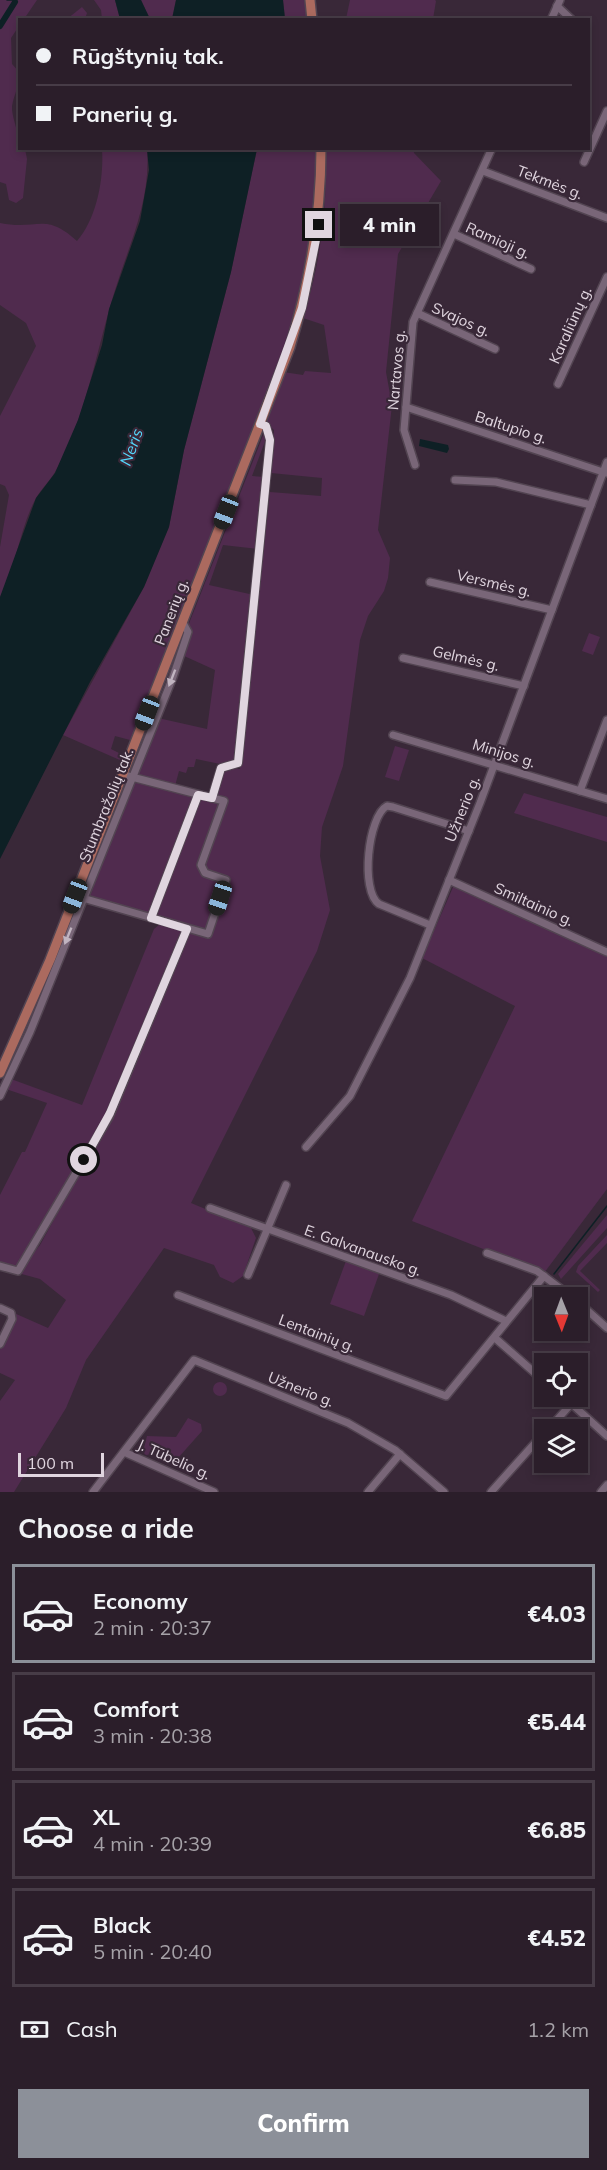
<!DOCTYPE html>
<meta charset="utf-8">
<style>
:root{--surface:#2b1e2a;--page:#372b36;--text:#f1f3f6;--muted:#a6a2a8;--line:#473c47;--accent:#8c9099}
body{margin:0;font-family:Mulish,sans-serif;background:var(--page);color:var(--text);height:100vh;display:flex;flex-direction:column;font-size:22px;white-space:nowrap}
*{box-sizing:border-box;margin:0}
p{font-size:20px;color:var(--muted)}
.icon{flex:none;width:33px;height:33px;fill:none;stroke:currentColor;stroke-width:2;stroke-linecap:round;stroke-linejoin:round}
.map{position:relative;height:1492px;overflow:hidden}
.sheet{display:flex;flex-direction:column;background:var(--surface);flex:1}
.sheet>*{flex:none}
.guide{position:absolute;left:18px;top:18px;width:572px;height:132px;border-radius:0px;box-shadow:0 3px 9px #0003,0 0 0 2px var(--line);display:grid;align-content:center;height:132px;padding:0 18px;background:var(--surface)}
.needle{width:39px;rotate:179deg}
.controls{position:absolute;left:534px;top:1287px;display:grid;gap:12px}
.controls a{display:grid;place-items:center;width:54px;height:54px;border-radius:0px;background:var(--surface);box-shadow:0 3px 9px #0003,0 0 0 2px var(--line);font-size:30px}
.scale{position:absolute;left:18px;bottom:15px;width:86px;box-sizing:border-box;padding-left:6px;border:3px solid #e0d5df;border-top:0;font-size:16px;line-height:21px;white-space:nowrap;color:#e0d5df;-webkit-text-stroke:4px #392838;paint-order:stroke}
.end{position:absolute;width:27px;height:27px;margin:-14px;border:8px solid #e0d5df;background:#111;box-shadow:0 0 0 3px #111}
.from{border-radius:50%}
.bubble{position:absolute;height:42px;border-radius:0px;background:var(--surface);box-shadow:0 3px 9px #0003,0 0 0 2px var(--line);font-size:20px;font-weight:800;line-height:42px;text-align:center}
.car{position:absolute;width:18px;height:36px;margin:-18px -9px;border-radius:8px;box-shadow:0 0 4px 2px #0007;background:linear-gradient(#222 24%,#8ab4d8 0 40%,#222 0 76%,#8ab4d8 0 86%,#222 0)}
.guide b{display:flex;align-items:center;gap:21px;height:57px;font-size:22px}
.guide b+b{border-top:2px solid var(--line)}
.guide i{width:15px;height:15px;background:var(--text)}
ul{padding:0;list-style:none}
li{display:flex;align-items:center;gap:18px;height:99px;margin:0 12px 9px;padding:0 6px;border:3px solid var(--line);border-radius:0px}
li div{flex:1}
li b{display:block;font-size:22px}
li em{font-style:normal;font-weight:800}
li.on{border-color:var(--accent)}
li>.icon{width:54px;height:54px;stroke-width:1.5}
h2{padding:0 18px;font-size:27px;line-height:72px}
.pay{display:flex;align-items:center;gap:15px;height:66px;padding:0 18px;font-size:22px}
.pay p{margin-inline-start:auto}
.button{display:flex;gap:12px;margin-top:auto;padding:12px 18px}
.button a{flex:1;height:69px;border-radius:0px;background:var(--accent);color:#fff;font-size:24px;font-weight:800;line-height:69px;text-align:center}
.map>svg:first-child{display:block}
</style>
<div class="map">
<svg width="607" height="1492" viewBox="0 0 607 1492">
<rect width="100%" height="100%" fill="#392838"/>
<g fill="#502b4e">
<path d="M0,0H37L24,19L20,20L19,26L11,38L12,64L20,73C20,85 14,94 12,106C11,116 20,135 20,148L25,149L27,159L23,198L16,203L9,200L6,184L0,182Z"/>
<polygon points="94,0 115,0 120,19 102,19 101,10"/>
<polygon points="141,0 176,0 172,19 150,19"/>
<polygon points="283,0 307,0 309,19 285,19"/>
<polygon points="350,0 435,0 436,1 433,19 346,19"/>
<polygon points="82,7 87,13 85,19 67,19"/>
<path d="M102,149H147C151,200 130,242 115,290C96,351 87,415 55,472C50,481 41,489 36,498C19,529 17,566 0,597V547L9,495L5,486L0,484V416L36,346L26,323L0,305V223C38,231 44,211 77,241C97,218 104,178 102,149Z"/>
<path d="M257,149H317C320,271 275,375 232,486C198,571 165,656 130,740L115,736L111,749L123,755L122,761L63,735L144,587L169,527L184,450L231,272Z"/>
<path d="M326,149H413L414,153L441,181L398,254L386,372L392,405L378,530L390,558L388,578L384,591L368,616L360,640L343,766L322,827L320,856L330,910L317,951L191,1203L251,1228L256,1238L243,1276L233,1283L220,1277L214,1265L164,1248L86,1360L66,1408L14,1492H0V1401L15,1380L0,1373V1349L14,1313L48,1328L66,1300L40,1279L18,1273L40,1245L115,1109L189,932L209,936L229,881L203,867L224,805L215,796L225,767L240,769L270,492L321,496L322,478L271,473L274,430L264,421L283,372L303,375L305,371L331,373L324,325L303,318C321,263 327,206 326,149Z"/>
<polygon points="266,428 267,436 252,476 265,477 258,549 223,545 209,585 254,595 236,760 220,764 196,759 194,767 188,767 186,773 179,771 175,786 135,775 158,718 207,729 215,670 182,655 191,628 188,626"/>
<polygon points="589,633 600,637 593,655 582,651"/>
<polygon points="395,746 409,750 399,781 385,777"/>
<polygon points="132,781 195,795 150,916 87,897"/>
<polygon points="524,793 607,817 607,842 514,813"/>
<polygon points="199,797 220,804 199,865 224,882 207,933 153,917"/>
<polygon points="454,885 607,955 607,1189 544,1273 412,1221 515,1006 422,958"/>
<polygon points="160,924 183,931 104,1122 16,1269 0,1264 0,1195 22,1152 25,1152 47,1103 6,1089 11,1079 82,1105 154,929"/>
<polygon points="607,1215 607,1228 561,1279 558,1274"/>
<polygon points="607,1235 607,1243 580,1271 600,1290 598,1292 576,1272 578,1266"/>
<polygon points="346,1261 379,1274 364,1316 330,1304"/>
<circle cx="220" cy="1389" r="7"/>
<polygon points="188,1418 201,1424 202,1431 178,1458 173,1459 160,1453 146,1455 143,1452 147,1436 176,1437"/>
</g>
<g fill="#0e2025">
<polygon points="115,0 141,0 150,19 120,19"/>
<polygon points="176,0 283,0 285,19 172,19"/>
<polygon points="147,149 257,149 231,272 184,450 169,527 144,587 90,682 0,859 0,597 36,498 55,473 78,420 102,345 109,309 140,221 149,170"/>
<polygon points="420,439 448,445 449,449 447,453 419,446"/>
</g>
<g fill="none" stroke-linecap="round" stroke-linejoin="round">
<g stroke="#0e2025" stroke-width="1.5">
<polyline points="7,0 16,0"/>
<polyline points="554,1274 607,1206"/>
</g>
<polyline stroke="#0e2025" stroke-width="6" points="0,26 15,2"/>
<g stroke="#524451" stroke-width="10">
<g id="minor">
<polyline points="557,6 572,20"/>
<polyline points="551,20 560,0"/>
<polyline points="584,162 607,111"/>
<polyline points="483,171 607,218"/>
<polyline points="454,234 531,269"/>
<polyline points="417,313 495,349"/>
<polyline points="558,384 607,277"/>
<polyline points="406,407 606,473"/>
<polyline points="415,465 404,430 413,322 492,148"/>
<polyline points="455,480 496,482 591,505"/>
<polyline points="430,582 552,610"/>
<polyline points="403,658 524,686"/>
<polyline points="393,735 607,799"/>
<polyline points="580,791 607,720"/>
<polyline points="212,798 221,768 238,763 270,440 266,426 260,424"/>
<polyline points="449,880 607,952"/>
<polyline points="79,897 208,934 226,880 205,873 201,865 224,801 128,776"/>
<polyline points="151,918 198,795"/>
<path d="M430,925L379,904C360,891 368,816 387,806L393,807L469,831"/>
<polyline points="0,1096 30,1032 173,677 188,632 183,623"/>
<polyline points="306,1147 350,1096 410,978 480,803 607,462"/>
<polyline points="210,1208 451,1295 506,1321"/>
<polyline points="487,1253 537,1271 573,1298"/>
<polyline points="0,1266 18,1271 109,1117 187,929"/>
<polyline points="248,1275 286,1185"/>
<polyline points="178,1295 446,1396 544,1276"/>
<polyline points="578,1302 607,1328"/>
<polyline points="0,1308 11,1313 12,1319 0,1344"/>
<polyline points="495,1338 544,1381"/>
<polyline points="563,1396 607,1436"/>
<polyline points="548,1430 571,1404"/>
<polyline points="124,1452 214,1492"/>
<polyline points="93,1492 194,1360 348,1423 395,1450 444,1492"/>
<polyline points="368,1492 400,1454"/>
<polyline points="491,1492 544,1433"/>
<polyline points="601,1492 607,1485"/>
</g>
</g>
<g stroke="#524451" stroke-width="12">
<g id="major">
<polyline points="310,0 312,20"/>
<path d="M0,1073L50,960L290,347C310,281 321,218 321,148"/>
</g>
</g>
<use href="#minor" stroke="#796678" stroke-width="7"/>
<use href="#major" stroke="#ab6a5f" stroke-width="9"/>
</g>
<defs><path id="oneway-solid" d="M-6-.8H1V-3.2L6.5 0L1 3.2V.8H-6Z" transform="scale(1.5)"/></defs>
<g fill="#c1b4c0">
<use href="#oneway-solid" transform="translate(172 678) rotate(111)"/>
<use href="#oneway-solid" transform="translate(68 936) rotate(112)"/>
</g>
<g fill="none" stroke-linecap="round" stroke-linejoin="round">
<polyline stroke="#e0d5df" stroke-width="8" points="84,1160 110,1113 187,929 151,918 198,795 212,798 221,768 238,763 270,440 266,426 260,424 302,308 319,225"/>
</g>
<g text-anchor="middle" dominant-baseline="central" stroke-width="4.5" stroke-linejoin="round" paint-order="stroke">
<g font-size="15" fill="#e0d5df" stroke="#392838">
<text transform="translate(550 182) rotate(21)">Tekmės g.</text>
<text transform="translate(498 240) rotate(24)">Ramioji g.</text>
<text transform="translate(461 319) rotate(24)">Svajos g.</text>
<text transform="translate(570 325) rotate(-66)">Karaliūnų g.</text>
<text transform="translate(396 370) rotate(-85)">Nartavos g.</text>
<text transform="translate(511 427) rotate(18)">Baltupio g.</text>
<text transform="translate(494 583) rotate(13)">Versmės g.</text>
<text transform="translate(171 612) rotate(-69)">Panerių g.</text>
<text transform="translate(466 658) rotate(13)">Gelmės g.</text>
<text transform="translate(504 753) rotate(17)">Minijos g.</text>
<text transform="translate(106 805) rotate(-68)">Stumbražolių tak.</text>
<text transform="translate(462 809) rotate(-68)">Užnerio g.</text>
<text transform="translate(534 904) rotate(24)">Smiltainio g.</text>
<text transform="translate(363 1250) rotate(20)">E. Galvanausko g.</text>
<text transform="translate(317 1333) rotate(21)">Lentainių g.</text>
<text transform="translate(301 1389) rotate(22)">Užnerio g.</text>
<text transform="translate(174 1459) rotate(24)">J. Tūbelio g.</text>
</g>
<g font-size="16" font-style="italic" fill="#54d9fc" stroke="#392838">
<text transform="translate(131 447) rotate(-70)">Neris</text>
</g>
</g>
</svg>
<div class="controls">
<a><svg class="needle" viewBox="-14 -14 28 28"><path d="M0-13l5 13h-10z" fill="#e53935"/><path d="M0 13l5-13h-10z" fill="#a6a2a8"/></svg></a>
<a><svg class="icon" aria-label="locate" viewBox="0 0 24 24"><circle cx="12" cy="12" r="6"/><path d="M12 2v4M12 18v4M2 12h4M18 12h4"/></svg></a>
<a><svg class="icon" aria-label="layers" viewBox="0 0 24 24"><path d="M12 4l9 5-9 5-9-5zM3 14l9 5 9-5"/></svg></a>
</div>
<div class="scale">100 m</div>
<i class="end from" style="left:84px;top:1160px"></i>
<i class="end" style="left:319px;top:225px"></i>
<div class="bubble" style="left:340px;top:204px;width:99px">4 min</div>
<i class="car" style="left:226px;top:512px;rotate:201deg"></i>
<i class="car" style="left:147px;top:713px;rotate:201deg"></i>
<i class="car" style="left:75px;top:896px;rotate:201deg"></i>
<i class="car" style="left:220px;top:898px;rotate:198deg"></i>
<div class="guide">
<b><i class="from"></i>Rūgštynių tak.</b>
<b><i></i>Panerių g.</b>
</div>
</div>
<section class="sheet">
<h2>Choose a ride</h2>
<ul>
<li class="on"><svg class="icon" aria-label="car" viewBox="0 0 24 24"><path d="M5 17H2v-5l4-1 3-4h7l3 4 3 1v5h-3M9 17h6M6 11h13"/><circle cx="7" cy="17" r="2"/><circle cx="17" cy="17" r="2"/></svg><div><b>Economy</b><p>2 min · 20:37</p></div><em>€4.03</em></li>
<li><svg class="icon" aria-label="car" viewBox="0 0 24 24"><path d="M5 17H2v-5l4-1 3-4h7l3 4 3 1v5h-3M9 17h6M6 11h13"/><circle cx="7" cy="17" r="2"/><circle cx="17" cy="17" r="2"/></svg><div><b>Comfort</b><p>3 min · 20:38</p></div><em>€5.44</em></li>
<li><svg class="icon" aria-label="car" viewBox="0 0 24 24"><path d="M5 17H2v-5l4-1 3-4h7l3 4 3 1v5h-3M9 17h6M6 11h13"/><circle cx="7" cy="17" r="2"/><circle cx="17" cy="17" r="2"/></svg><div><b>XL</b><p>4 min · 20:39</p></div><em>€6.85</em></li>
<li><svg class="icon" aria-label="car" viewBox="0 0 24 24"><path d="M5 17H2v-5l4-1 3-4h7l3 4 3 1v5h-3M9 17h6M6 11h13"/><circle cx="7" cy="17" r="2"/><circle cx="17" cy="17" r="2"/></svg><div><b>Black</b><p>5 min · 20:40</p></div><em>€4.52</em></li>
</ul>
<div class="pay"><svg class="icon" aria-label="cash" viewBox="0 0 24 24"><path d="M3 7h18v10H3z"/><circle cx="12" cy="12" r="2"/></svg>Cash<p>1.2 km</p></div>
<div class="button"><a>Confirm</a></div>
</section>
